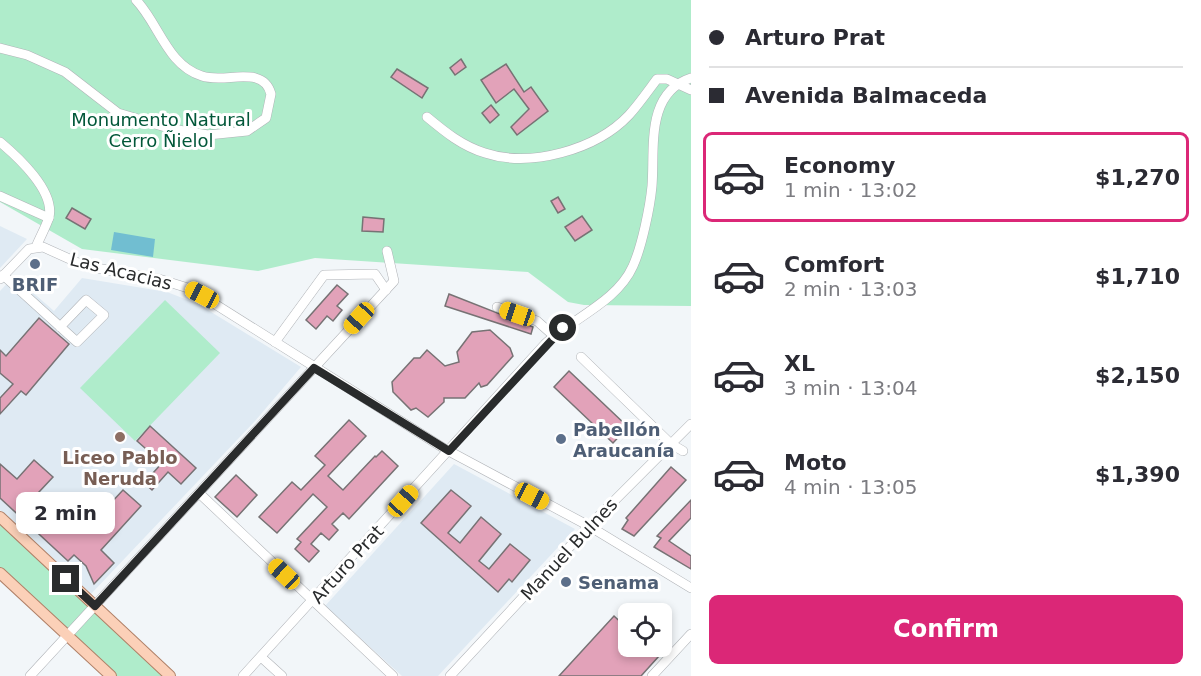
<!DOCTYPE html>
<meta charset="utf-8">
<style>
:root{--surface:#fff;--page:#f2f2f3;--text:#2b2b33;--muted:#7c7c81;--line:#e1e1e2;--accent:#db2777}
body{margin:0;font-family:"DejaVu Sans",sans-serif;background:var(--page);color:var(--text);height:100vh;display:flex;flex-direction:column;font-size:22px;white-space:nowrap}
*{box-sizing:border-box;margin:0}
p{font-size:20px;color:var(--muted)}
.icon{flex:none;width:33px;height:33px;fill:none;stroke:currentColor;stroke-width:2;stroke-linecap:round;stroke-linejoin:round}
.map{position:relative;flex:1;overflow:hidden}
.sheet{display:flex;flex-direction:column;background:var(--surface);width:510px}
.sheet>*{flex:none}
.banner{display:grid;align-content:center;height:132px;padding:0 18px;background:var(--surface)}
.controls{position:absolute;left:618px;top:603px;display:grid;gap:12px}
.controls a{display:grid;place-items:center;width:54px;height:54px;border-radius:9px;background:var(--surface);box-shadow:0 3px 9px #0003;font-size:30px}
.end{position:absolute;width:27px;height:27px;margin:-14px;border:8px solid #292b2c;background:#fff;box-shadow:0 0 0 3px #fff}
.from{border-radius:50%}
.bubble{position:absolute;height:42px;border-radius:9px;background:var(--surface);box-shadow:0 3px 9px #0003;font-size:20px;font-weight:700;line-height:42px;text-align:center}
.car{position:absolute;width:18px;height:36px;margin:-18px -9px;border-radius:8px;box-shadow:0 0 4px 2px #0007;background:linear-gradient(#f5c518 24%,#345 0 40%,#f5c518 0 76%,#345 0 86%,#f5c518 0)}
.banner b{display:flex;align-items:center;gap:21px;height:57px;font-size:22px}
.banner b+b{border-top:2px solid var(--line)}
.banner i{width:15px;height:15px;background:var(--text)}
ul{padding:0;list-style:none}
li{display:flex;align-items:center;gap:18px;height:90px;margin:0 12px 9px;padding:0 6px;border:3px solid transparent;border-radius:9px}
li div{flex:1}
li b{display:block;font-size:22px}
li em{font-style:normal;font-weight:700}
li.selected{border-color:var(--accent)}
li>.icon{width:54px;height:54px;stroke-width:1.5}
.button{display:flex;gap:12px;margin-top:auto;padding:12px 18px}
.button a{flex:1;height:69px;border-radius:9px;background:var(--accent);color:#fff;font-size:24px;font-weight:700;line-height:69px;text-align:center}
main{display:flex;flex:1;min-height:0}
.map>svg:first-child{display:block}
</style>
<main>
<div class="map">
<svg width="691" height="676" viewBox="0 0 691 676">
<rect width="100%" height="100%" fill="#f2f6f9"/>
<g fill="#dfeaf3">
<polygon points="0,226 27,239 0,268"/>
<polygon points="14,276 54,311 82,278 167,292 198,304 301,367 255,421 91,594 0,510 0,291"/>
<polygon points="454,464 575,529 438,676 402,676 325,606"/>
</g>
<g fill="#afeccb">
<polygon points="0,0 691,0 691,306 584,305 568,302 528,272 315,258 258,271 82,249 0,202"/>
<polygon points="165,300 220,353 135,441 80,388"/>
<polygon points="0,522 90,606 68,631 0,568"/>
<polygon points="96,610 166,676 115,676 71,636"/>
</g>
<polygon fill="#71bed1" points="114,232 155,239 153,257 111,250"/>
<g fill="#e2a2b9" stroke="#777274" stroke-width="1.5">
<polygon points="461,59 466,67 455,75 450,68"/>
<polygon points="506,64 524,92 531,87 548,111 517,135 511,127 529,109 514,89 496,103 481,80"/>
<polygon points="397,69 428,88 422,98 391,77"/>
<polygon points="491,105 499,115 490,123 482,113"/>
<polygon points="558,197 565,209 558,213 551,201"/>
<polygon points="72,208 91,219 85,229 66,218"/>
<polygon points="582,216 592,230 575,241 565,227"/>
<polygon points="363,217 384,219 383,232 362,231"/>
<polygon points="337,285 348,294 337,306 342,310 333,321 327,316 316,329 306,320"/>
<polygon points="449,294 533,327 531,334 445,306"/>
<polygon points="39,318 69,344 26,395 21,391 0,414 0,398 13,384 0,373 0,350 6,356"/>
<polygon points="490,330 510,348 513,356 487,385 481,387 479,383 465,398 444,398 444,402 428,417 416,408 411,410 393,392 392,382 414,358 420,358 427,350 445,366 459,362 457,352 472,332"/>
<polygon points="569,371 628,427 613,443 554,387"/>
<polygon points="349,420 366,436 328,476 343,490 375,456 376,457 382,451 398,466 349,519 343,513 332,524 338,530 329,540 321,533 311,544 319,551 309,562 295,549 301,542 297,539 327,507 313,494 277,533 259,517 292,482 301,490 325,465 315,456"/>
<polygon points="150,426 196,468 181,484 168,472 152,490 144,483 162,463 137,441"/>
<polygon points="34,460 53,477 39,492 83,533 123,490 141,506 101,550 114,563 94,584 86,566 74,555 68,561 0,498 0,464 17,479"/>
<polygon points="671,467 686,480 634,536 622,529 628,520 626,518"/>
<polygon points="236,475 257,495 237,517 215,497"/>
<polygon points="451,490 471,506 448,533 460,543 481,517 501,534 479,561 489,569 510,544 530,560 512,582 509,579 498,592 421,523"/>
<polygon points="691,500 691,518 669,541 691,556 691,569 654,547 661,538 657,536"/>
<polygon points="614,616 628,629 628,646 648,646 659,656 641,676 559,676"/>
</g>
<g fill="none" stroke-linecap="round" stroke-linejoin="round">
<g stroke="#b0b3b7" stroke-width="10">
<g id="minor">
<path d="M0,48L27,55L65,72L118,113L172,129L208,135L247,131L266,118L271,94C263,64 225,84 202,76C167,65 159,24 136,0"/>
<path d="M427,117C445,132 462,146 485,153C530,168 596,150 629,115C639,104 648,91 657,79H667L691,90"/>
<path d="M0,142C18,157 55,191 49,217C46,227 40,237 36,247"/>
<polyline points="0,196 49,218"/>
<polyline points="3,275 77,342 104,315 86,300 60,327"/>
<polyline points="0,279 29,249 43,247 85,266 159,279 191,289 445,449 589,526 691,588"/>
<polyline points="497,307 537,321 554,336"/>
<polyline points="275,342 324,275 375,274 386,290"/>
<polyline points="581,357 671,444 683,451"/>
<polyline points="199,493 393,676"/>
<polyline points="261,657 282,676"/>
<polyline points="30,676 394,281 387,251"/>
<path d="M243,676L545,344C573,318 617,302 633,266C642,246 650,207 652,186C655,149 645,93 691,78"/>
<polyline points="450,676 589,526 691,424"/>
<polyline points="652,676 691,634"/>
</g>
</g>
<g stroke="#b08168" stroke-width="12">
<g id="major">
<polyline points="0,517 170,676"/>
<polyline points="0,573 111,676"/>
</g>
</g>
<use href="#minor" stroke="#fff" stroke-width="9"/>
<use href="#major" stroke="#fbd0b8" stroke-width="10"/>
</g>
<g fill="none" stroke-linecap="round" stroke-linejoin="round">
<polyline stroke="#292b2c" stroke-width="8" points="66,579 95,606 314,368 449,451 563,328"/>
</g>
<g fill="#5c6f8a" stroke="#fff" stroke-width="2">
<circle cx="35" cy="264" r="6"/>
<circle cx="561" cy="439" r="6"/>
<circle cx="566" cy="582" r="6"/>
</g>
<circle fill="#8d6e63" stroke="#fff" stroke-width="2" cx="120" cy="437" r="6"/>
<g text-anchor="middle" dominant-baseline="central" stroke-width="6" stroke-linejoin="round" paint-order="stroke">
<g font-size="18" fill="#025739" stroke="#fff">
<text x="161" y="119">Monumento Natural<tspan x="161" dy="21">Cerro Ñielol</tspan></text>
</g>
<g font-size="18" fill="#292b2c" stroke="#fff">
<text transform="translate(121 271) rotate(14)">Las Acacias</text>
<text transform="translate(569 549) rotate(-47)">Manuel Bulnes</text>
<text transform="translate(347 564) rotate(-48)">Arturo Prat</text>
</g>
<g font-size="18" font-weight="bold" fill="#4e5e75" stroke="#fff" text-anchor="start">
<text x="35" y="284" text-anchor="middle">BRIF</text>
<text x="573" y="429">Pabellón<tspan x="573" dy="21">Araucanía</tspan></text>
<text x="578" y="582">Senama</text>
</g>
<g font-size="18" font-weight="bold" fill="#785e54" stroke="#fff">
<text x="120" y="457">Liceo Pablo<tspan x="120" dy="21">Neruda</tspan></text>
</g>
</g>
</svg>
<div class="controls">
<a><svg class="icon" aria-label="locate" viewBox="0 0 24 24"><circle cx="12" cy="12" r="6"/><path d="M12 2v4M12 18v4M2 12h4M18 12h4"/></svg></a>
</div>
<i class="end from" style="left:563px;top:328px"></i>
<i class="end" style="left:66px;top:579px"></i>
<div class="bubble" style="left:16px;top:492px;width:99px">2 min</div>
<i class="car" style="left:202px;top:295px;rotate:298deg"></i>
<i class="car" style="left:517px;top:314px;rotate:289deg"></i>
<i class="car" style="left:359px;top:318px;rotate:222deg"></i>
<i class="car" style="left:532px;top:496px;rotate:118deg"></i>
<i class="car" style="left:403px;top:501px;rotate:42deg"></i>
<i class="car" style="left:284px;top:574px;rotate:313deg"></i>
</div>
<section class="sheet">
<div class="banner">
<b><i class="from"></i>Arturo Prat</b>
<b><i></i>Avenida Balmaceda</b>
</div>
<ul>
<li class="selected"><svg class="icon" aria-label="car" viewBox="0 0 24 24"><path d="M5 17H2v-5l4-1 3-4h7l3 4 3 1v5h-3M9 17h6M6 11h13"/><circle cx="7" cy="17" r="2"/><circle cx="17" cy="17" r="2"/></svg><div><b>Economy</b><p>1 min · 13:02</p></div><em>$1,270</em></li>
<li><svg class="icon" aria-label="car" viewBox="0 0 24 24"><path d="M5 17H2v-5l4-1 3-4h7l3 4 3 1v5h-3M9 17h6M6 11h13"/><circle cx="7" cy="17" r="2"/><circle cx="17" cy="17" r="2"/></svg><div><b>Comfort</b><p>2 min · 13:03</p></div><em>$1,710</em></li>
<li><svg class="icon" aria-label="car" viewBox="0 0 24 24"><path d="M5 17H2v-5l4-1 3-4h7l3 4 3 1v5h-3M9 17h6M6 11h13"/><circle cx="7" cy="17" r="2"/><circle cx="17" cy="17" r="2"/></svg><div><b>XL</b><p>3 min · 13:04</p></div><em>$2,150</em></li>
<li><svg class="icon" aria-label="car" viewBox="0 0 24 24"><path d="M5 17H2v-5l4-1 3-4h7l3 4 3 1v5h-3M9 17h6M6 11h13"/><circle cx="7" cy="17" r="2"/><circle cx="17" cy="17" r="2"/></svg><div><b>Moto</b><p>4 min · 13:05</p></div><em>$1,390</em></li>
</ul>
<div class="button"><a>Confirm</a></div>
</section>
</main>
